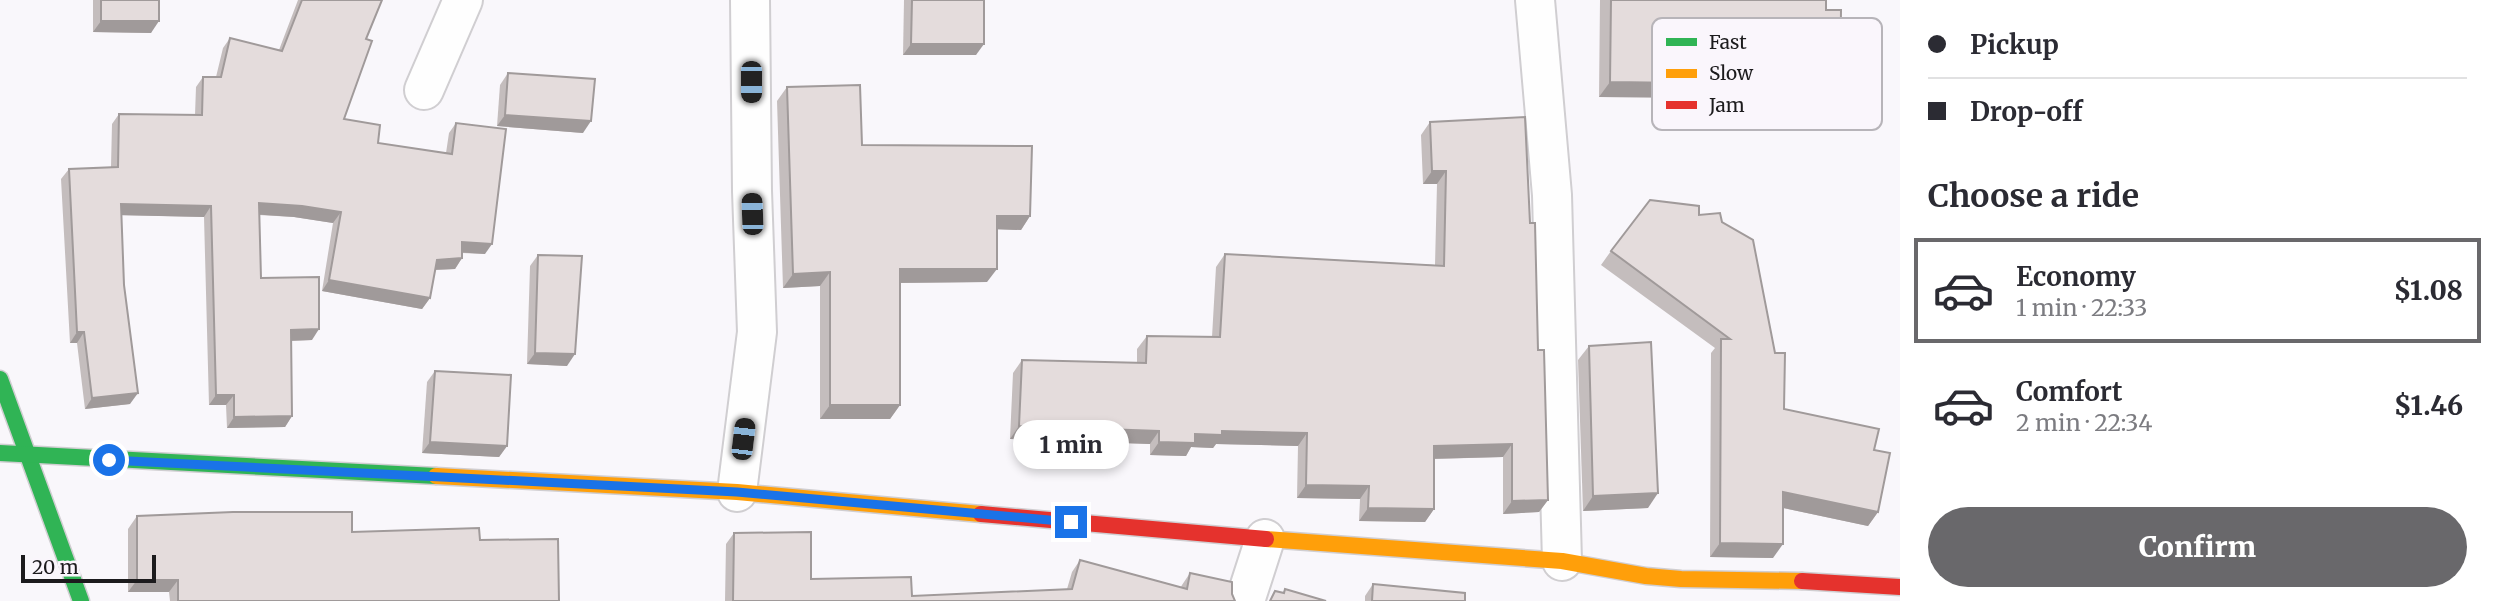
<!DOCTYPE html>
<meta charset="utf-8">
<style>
:root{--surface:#fff;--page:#f2f2f3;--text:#2b2b33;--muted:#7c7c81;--line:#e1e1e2;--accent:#69686b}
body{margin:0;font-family:Merriweather,serif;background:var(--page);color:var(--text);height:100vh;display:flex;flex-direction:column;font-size:26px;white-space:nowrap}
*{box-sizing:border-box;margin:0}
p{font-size:23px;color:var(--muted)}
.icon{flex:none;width:38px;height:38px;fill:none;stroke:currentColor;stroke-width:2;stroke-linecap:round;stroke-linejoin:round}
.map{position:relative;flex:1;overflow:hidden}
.drawer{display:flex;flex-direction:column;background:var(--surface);width:595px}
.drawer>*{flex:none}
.banner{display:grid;align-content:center;height:154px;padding:0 28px;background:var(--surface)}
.scale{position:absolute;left:21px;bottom:18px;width:135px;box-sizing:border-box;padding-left:7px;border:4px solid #1c1b1d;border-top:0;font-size:19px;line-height:24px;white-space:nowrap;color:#1c1b1d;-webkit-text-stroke:5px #faf6fc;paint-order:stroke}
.end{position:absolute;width:32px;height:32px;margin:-16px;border:9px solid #1a73e8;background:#fff;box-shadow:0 0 0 4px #fff}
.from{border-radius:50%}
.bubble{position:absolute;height:49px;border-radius:24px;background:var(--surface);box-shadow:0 4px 10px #0003;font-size:23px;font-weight:800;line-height:49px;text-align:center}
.car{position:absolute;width:21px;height:42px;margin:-21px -10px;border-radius:9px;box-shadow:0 0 5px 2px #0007;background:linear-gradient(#222 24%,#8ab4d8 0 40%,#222 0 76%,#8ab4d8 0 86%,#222 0)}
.banner b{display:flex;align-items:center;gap:24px;height:66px;font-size:26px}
.banner b+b{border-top:2px solid var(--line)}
.banner i{width:18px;height:18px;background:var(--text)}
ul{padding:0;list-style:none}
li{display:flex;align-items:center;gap:21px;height:105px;margin:0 14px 10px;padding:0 14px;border:4px solid transparent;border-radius:0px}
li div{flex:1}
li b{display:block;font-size:26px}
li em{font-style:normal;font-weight:800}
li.selected{border-color:var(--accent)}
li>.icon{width:63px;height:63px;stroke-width:1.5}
h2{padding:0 28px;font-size:32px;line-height:84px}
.action{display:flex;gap:14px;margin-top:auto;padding:14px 28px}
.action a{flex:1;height:80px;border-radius:42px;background:var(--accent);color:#fff;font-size:28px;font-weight:800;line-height:80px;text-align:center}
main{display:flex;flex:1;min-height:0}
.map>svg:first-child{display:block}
</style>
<main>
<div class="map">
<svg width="1900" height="601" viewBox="0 0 1900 601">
<rect width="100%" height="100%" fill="#f9f7fb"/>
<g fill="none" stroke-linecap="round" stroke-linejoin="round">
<g stroke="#d0ced1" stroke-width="42">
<g id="street">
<polyline points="1535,0 1552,195 1562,561"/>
<polyline points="424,90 463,0"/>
<polyline points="737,492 757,332 752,191 750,0"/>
<polyline points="1245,601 1265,539"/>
</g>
</g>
<g stroke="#d0ced1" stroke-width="19">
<g id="fast">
<polyline points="0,379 81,601"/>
<polyline points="0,453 436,476"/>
</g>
</g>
<g stroke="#d0ced1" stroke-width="19">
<g id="slow">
<polyline points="436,476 737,492 981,514"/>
<polyline points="1266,539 1562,561 1646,576 1681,579 1802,581"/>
</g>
</g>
<g stroke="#d0ced1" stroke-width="19">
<g id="jam">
<polyline points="981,514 1266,539"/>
<polyline points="1802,581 1900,587"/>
</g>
</g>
<use href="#street" stroke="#fefefe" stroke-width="38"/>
<use href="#fast" stroke="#30b455" stroke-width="16"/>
<use href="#slow" stroke="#ff9f0a" stroke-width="16"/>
<use href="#jam" stroke="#e5322d" stroke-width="16"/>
</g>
<g fill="#c4bdbd">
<polygon points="93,0 159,0 151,33 93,32"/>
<polygon points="298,0 382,0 366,39 344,119 378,143 446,153 449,133 456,123 485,254 462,253 462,258 455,269 435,270 430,298 422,309 322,291 333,223 294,217 259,215 261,278 312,340 291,341 292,416 285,427 227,428 226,405 209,405 204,217 121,215 130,404 85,409 77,343 70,343 61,179 69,169 111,167 112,124 119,114 195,115 196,87 203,77 216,77 223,48 230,38 279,50"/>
<polygon points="904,0 984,0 976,55 903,55"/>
<polygon points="1600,0 1826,0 1826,10 1840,85 1829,99 1599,97"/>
<polygon points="508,73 583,133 497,126 500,85"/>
<polygon points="787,87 862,145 1030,216 1021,230 997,229 987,282 900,283 900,405 890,419 820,419 820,286 783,288 777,101"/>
<polygon points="1430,122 1530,223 1548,500 1539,512 1503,514 1503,457 1434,459 1434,509 1425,522 1359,521 1360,499 1297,498 1298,446 1216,444 1213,448 1191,447 1186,456 1150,455 1150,444 1010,439 1013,373 1022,360 1137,363 1137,349 1147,336 1212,337 1216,267 1225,254 1435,265 1437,184 1423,184 1421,135"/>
<polygon points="1699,215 1722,222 1784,409 1874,450 1878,512 1868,526 1783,508 1773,558 1710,557 1711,353 1715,348 1601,265 1611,251"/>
<polygon points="538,255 567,366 527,364 530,266"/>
<polygon points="1589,346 1648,508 1583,511 1578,360"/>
<polygon points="435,371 507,446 499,457 422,453 427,382"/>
<polygon points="137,516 480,540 559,601 170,601 169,592 128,592 128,529"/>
<polygon points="734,533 811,579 912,596 1067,589 1072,572 1080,560 1181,587 1182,585 1190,573 1232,594 1235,601 725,601 726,544"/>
<polygon points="1373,584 1465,601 1365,601 1365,596"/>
</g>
<g fill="#a09a9a">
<polygon points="101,21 159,21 151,33 93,32"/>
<polygon points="911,44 984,44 976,55 903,55"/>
<polygon points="1610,82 1840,85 1829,99 1599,97"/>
<polygon points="505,115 591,121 583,133 497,126"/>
<polygon points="1432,171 1446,171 1437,184 1423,184"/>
<polygon points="259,203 302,206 341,212 333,223 294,217 251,214"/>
<polygon points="121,204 211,206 204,217 113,215"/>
<polygon points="997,216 1030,216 1021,230 987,229"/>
<polygon points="462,242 492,244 485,254 454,252"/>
<polygon points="462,258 455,269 430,270 437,260"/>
<polygon points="900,269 997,269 987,282 891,283"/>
<polygon points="830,272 820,286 783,288 793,274"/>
<polygon points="329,280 430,298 422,309 322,291"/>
<polygon points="319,329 312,340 284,341 291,330"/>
<polygon points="77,332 84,332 77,343 70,343"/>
<polygon points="535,353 575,354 567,366 527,364"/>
<polygon points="138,393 130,404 85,409 92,398"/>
<polygon points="216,395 234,395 226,405 209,405"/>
<polygon points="830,405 900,405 890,419 820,419"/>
<polygon points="292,416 285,427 227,428 234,417"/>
<polygon points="1019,426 1159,431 1150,444 1010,439"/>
<polygon points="1222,431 1307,433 1298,446 1216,444 1213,448 1191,447 1186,456 1150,455 1159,442 1195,434"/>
<polygon points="430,442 507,446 499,457 422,453"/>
<polygon points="1512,444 1503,457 1425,459 1434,446"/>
<polygon points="1306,485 1369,486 1360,499 1297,498"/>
<polygon points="1783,492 1878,512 1868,526 1774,506"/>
<polygon points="1658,493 1648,508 1583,511 1593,496"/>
<polygon points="1548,500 1539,512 1503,514 1512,501"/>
<polygon points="1368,508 1434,509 1425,522 1359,521"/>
<polygon points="1720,543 1783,544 1773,558 1710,557"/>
<polygon points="137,580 178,580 169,592 128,592"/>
</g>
<g fill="#e4dcdc" stroke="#a09a9a" stroke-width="2">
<rect x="101" y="0" width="58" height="21"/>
<polygon points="302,0 382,0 366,39 372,41 344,119 380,125 378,143 452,154 456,123 506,129 492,244 462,242 462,258 437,260 430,298 329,280 341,212 302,206 259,203 261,278 319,277 319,329 291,330 292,416 234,417 234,395 216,395 211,206 121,204 124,285 138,393 92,398 84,332 77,332 69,169 118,167 119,114 202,115 203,77 221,77 230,38 282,51"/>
<polygon points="912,0 984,0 984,44 911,44"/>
<polygon points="1611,0 1826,0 1826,10 1841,10 1840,85 1610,82"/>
<polygon points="508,73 595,79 591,121 505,115"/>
<polygon points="860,85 862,145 1032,146 1030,216 997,216 997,269 900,269 900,405 830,405 830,272 793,274 787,87"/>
<polygon points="1525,117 1530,223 1535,223 1538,350 1544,350 1548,500 1512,501 1512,444 1434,446 1434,509 1368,508 1369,486 1306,485 1307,433 1222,431 1222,435 1195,434 1195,443 1159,442 1159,431 1019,426 1022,360 1146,363 1147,336 1220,337 1225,254 1444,266 1446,171 1432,171 1430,122"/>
<polygon points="1650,200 1699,206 1699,215 1720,213 1722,222 1753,240 1775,353 1785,353 1784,409 1879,429 1874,450 1890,453 1878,512 1783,492 1783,544 1720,543 1721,339 1730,339 1611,251"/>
<polygon points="538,255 582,256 575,354 535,353"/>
<polygon points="1651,342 1658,493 1593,496 1589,346"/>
<polygon points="435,371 511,375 507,446 430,442"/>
<polygon points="233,512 352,512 352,532 479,528 480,540 558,539 559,601 178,601 178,580 137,580 137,516"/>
<polygon points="811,532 811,579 911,577 912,596 1072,589 1080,560 1187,589 1190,573 1232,582 1232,594 1235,601 733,601 734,533"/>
<polygon points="1373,584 1465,593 1465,601 1372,601"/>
<polygon points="1285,589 1326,601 1270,601 1275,591 1284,593"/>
</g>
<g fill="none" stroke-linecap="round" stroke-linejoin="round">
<polyline stroke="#1a73e8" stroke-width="9" points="109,460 737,492 1071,522"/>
</g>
<rect x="1652" y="18" width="230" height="112" rx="10" fill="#faf6fc" stroke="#b7b4b9" stroke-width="2"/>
<rect x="1666" y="38" width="31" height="8" fill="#30b455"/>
<rect x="1666" y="69" width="31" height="9" fill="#ff9f0a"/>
<rect x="1666" y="101" width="31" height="8" fill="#e5322d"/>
<g font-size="19" fill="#1c1b1d">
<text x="1709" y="49">Fast</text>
<text x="1709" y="80">Slow</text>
<text x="1709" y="112">Jam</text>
</g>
</svg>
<div class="scale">20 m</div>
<i class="end from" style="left:109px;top:460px"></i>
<i class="end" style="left:1071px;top:522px"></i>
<div class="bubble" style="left:1013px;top:420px;width:116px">1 min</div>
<i class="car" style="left:751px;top:82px;rotate:180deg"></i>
<i class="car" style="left:752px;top:214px;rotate:358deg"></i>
<i class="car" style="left:743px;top:439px;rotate:7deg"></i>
</div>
<section class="drawer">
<div class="banner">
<b><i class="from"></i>Pickup</b>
<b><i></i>Drop-off</b>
</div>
<h2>Choose a ride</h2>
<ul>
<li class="selected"><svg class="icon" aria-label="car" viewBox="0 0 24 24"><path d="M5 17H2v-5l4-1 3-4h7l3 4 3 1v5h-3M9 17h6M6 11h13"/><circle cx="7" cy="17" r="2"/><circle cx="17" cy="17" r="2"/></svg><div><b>Economy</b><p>1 min · 22:33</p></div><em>$1.08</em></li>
<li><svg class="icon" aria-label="car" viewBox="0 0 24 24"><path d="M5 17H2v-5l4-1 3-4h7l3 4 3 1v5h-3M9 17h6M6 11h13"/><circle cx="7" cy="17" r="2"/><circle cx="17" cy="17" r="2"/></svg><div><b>Comfort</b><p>2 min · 22:34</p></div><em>$1.46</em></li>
</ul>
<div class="action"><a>Confirm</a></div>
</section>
</main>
